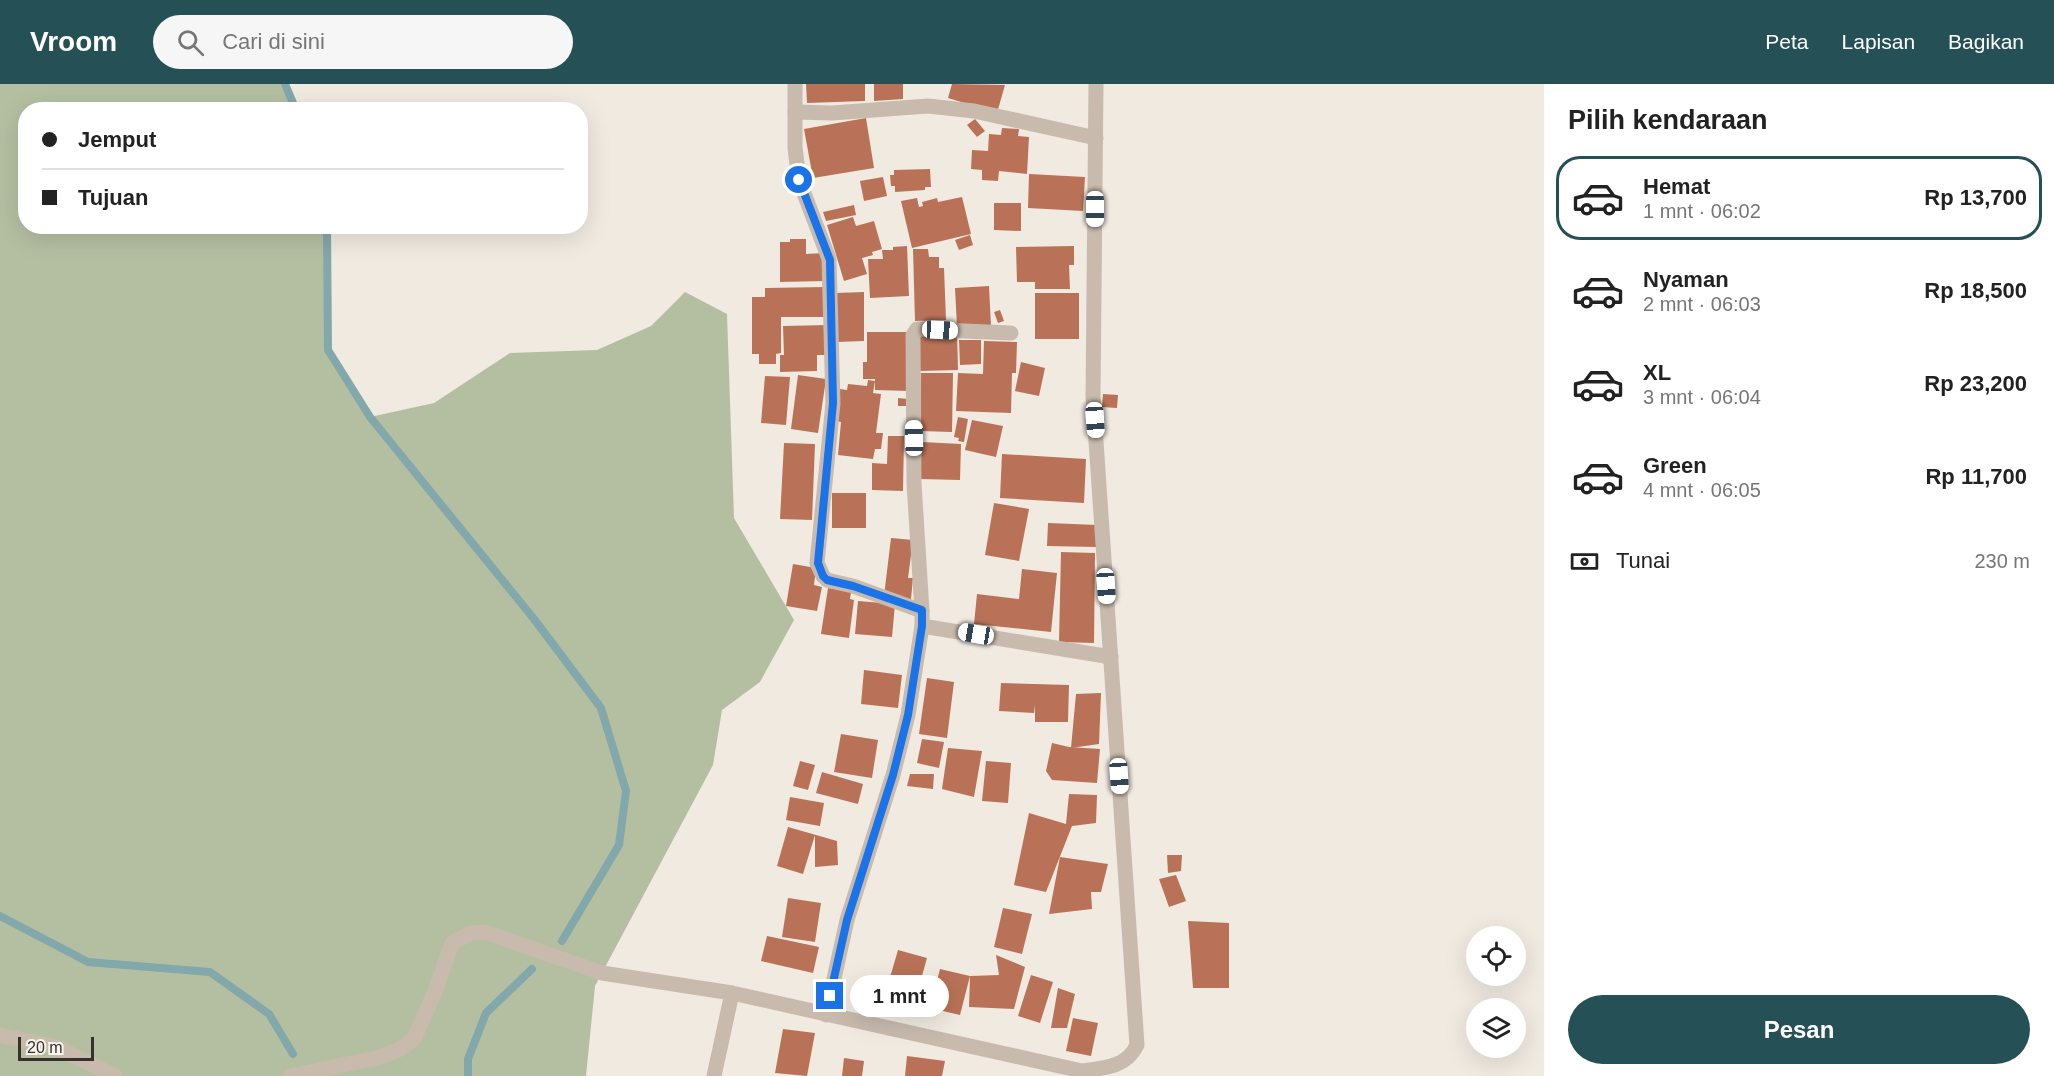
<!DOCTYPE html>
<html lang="id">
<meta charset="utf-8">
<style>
:root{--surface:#fff;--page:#f6f6f6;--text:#222;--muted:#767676;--line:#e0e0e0;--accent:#255055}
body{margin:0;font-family:Arial,sans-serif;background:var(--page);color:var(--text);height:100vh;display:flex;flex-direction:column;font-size:22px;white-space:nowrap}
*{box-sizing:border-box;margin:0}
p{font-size:20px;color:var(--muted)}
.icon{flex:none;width:33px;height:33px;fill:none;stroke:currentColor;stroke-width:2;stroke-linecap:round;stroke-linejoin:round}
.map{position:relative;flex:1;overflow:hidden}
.drawer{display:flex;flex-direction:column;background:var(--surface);width:510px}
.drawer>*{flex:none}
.top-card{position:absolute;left:18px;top:18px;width:570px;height:132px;border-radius:24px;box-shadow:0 6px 24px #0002;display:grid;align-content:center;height:132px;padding:0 24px;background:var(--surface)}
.controls{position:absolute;left:1466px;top:842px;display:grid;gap:12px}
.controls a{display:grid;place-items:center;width:60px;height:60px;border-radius:50%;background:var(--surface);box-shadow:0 6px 24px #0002;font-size:30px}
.scale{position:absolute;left:18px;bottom:15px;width:76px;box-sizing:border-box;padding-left:6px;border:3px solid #37302b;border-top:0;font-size:16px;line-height:21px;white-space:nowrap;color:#37302b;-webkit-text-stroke:4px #f9f4ed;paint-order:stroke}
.end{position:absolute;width:27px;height:27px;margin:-14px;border:8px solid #1a73e8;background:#fff;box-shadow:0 0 0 3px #fff}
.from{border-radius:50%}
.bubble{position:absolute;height:42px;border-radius:21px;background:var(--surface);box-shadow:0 6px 24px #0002;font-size:20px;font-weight:800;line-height:42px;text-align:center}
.car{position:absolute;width:18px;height:36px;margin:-18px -9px;border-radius:8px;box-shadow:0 0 4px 2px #0007;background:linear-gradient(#fff 24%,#345 0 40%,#fff 0 76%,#345 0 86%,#fff 0)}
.top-card b{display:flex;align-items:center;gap:21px;height:57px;font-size:22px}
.top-card b+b{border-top:2px solid var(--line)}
.top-card i{width:15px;height:15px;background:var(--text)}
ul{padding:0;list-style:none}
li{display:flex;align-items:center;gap:18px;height:84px;margin:0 12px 9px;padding:0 12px;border:3px solid transparent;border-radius:24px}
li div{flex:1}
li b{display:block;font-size:22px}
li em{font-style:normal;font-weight:800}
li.selected{border-color:var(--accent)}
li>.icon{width:54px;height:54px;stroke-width:1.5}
h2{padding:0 24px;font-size:27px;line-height:72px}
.pay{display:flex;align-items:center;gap:15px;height:66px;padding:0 24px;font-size:22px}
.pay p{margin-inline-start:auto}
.cta{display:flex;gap:12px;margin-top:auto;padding:12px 24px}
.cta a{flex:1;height:69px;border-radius:36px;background:var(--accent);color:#fff;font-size:24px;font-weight:800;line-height:69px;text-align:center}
header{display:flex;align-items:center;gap:36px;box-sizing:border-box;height:84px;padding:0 30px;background:var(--accent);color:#fff}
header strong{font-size:28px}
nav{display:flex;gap:33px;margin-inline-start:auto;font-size:21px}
.search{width:420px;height:54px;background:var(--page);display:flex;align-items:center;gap:15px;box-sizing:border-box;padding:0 21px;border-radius:33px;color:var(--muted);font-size:22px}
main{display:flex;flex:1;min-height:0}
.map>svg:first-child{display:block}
</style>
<header>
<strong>Vroom</strong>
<div class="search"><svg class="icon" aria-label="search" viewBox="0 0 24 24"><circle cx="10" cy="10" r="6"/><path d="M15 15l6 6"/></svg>Cari di sini</div>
<nav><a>Peta</a><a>Lapisan</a><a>Bagikan</a></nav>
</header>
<main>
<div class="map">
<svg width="1544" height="992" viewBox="0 0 1544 992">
<rect width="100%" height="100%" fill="#f1eae1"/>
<polygon fill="#b4bfa2" points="0,0 285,0 296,25 26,26 26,142 327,143 328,266 370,333 434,319 510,269 597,266 651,242 685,208 727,230 734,434 794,536 760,598 722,626 713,681 595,902 586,992 0,992"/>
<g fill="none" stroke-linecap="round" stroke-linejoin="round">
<g stroke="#83a8ab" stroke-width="8">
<polyline points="285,0 296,26"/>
<polyline points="327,142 328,266 370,333 534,535 601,624 626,707 619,761 562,857"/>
<polyline points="0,832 88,878 210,888 269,930 293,970"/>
<polyline points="468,992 468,975 486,929 532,885"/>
</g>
</g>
<g fill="#b97257">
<polygon points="806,0 865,0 865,17 807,19"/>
<polygon points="874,0 903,0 903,15 874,17"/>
<polygon points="952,0 1005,1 997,29 948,14"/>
<polygon points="866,34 874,84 813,94 804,45"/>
<polygon points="975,35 985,47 977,53 967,41"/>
<polygon points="1002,44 1019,45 1018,52 1029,53 1027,90 999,87 998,97 982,96 982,86 971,85 972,66 988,67 989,50 1001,51"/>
<polygon points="930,85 931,103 925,103 925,106 895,108 895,102 891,102 890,91 894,91 894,86"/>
<polygon points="1029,90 1085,93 1083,127 1028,124"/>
<polygon points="883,93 887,112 864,117 860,97"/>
<polygon points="962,113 971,150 912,164 901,117 917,114 919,123 923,122 922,118 937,114 938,118"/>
<polygon points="994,119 1021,119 1021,147 994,146"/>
<polygon points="854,121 856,131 826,137 823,128"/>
<polygon points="853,133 856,142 874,137 882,165 872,168 873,171 862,174 867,190 844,197 827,141"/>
<polygon points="970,151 973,161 959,166 955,156"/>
<polygon points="790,155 806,155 806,170 824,169 825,197 780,198 780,158 790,158"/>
<polygon points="907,162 909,212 870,214 868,175 883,175 882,166 893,166 893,163"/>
<polygon points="1074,162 1074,181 1069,181 1070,205 1035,205 1035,198 1017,198 1016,163"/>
<polygon points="913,165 928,165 929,173 939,173 939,184 944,184 946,236 915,237"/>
<polygon points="989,202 991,242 957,243 955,204"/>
<polygon points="826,203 826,233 781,233 781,269 776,270 776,280 759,280 759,270 752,270 752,213 765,213 765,204"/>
<polygon points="864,208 864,257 837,258 836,209"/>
<rect x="1035" y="209" width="44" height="46"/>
<polygon points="1000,226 1004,237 998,239 994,228"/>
<polygon points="829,241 830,271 817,271 817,287 780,288 780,271 784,271 783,242"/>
<polygon points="867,248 910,248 910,307 875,306 875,291 875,295 863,295 863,278 867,278"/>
<polygon points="918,248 957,248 958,286 919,287"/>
<polygon points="959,256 981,256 981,280 960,281"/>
<polygon points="984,257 1017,258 1016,289 1012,289 1011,329 956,327 958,289 983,290"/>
<polygon points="1021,278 1045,284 1039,312 1015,307"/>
<polygon points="921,289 953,289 952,348 920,347"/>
<polygon points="798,291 826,295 818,349 791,345"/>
<polygon points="765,292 790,293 786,341 761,339"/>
<polygon points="868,296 875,297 873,309 881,310 876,349 883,349 881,365 875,365 873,375 838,371 841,338 836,337 840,305 847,306 848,300 867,302"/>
<polygon points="1103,310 1118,311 1117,324 1102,323"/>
<polygon points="898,314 908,315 908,322 898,322"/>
<polygon points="958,333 968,335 964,358 958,357 959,354 954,353"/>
<polygon points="972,336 1003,342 996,373 965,366"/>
<polygon points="888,352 904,352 903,407 872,406 872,379 887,380"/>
<polygon points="922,358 961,360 960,396 920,395"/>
<polygon points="784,359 815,360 812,436 780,435"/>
<polygon points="1002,370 1086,375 1084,419 1000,414"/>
<rect x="832" y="409" width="34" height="35"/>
<polygon points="994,419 1029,425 1019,477 985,471"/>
<polygon points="1048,439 1097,441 1096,463 1047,462"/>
<polygon points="891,454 913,456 908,494 913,494 911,515 884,512"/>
<polygon points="1061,468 1095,469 1094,559 1059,558"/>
<polygon points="793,480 816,484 814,501 822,503 817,527 786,522"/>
<polygon points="1022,485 1057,489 1051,548 974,540 977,510 1019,515"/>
<polygon points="828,504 851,508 850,515 854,516 849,554 821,550"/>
<polygon points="858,517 895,520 892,553 855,550"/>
<polygon points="864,586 902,591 898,624 861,620"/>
<polygon points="927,594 954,598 947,654 919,650"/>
<polygon points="1001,599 1069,601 1068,638 1035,638 1035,621 1034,629 999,627"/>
<polygon points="1101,609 1099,660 1071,664 1076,610"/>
<polygon points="841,650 878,656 872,694 834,688"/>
<polygon points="922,655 944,658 939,684 917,679"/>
<polygon points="1052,659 1069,663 1100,665 1097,699 1052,696 1046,687"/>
<polygon points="948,664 982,667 974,713 942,705"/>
<polygon points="800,677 815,681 808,706 793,702"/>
<polygon points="986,677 1011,679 1008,719 982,717"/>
<polygon points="822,688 863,700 858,720 816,709"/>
<polygon points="910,690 934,690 933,705 907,702"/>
<polygon points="1069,710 1097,711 1096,739 1072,742 1046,808 1014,801 1029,729 1066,740"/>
<polygon points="790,713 824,719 820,742 786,736"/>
<polygon points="788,743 837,757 838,781 815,783 815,751 803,790 777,782"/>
<polygon points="1167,771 1182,771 1181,787 1168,789"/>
<polygon points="1060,773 1108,780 1101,808 1091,808 1092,825 1049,830"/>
<polygon points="1176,791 1186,817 1169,823 1159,795"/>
<polygon points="788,814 821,819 815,858 782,853"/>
<polygon points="1003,824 1032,830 1022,870 994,863"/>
<polygon points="1188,837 1229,839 1229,904 1193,904"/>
<polygon points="767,852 819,863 813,889 761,877"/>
<polygon points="898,866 927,874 920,899 928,901 922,921 900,920 897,916 885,913 887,895 891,890"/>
<polygon points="996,871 1025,883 1014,925 969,923 970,892 999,891"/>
<polygon points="940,885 970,892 960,931 930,924"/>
<polygon points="1031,891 1053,898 1040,939 1018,932"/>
<polygon points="1058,904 1075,910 1067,944 1051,944"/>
<polygon points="1073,934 1098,939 1091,972 1066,967"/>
<polygon points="783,945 815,949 807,992 775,989"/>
<polygon points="907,972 945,977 942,992 905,992"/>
<polygon points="844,974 864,977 862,992 842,992"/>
</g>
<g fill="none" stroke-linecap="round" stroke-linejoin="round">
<g stroke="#c8bbae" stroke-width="15">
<polyline points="795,0 795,64 799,96 829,175 833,319 817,479 823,492 827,496 853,502 922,527 922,542"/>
<polyline points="795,28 832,29 928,22 974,27 1096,54"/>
<polyline points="922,527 914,399 913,251 917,245 1011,249"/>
<polyline points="826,931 847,836 893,691 908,631 922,542 1111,573"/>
<polyline points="0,951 56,963 115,992"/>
<path d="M290,992L381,973L398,966L414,955L436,905L452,859L471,849L485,848L602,889L732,909L1082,987C1104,984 1127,983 1137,961L1093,313L1096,0"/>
<polyline points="714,992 732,909"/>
</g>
</g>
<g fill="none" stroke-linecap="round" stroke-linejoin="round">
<polyline stroke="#1a73e8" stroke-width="8" points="799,96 830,176 833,319 818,479 823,492 827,496 853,502 922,526 922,542 908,631 893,691 847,836 830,912"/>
</g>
</svg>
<div class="controls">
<a><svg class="icon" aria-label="locate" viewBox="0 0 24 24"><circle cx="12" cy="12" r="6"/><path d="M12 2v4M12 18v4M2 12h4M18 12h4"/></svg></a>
<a><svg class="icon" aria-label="layers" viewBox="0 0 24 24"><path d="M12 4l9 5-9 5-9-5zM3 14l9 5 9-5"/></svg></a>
</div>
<div class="scale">20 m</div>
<i class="end from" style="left:799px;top:96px"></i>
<i class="end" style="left:830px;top:912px"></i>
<div class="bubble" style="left:850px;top:891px;width:99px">1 mnt</div>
<i class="car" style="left:1095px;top:125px;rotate:180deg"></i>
<i class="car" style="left:940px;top:246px;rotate:93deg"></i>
<i class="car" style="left:1095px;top:336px;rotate:176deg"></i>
<i class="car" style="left:914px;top:354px;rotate:359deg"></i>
<i class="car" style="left:1106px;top:502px;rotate:176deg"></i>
<i class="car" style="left:976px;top:550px;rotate:280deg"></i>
<i class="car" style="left:1119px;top:692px;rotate:176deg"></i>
<div class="top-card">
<b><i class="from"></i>Jemput</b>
<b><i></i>Tujuan</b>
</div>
</div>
<section class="drawer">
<h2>Pilih kendaraan</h2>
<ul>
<li class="selected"><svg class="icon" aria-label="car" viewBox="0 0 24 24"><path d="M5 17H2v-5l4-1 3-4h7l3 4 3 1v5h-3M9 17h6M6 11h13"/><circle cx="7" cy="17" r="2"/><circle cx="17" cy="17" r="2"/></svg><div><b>Hemat</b><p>1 mnt · 06:02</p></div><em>Rp 13,700</em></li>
<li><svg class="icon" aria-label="car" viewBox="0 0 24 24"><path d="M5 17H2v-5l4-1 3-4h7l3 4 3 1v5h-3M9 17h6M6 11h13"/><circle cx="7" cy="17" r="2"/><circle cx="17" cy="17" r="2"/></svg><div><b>Nyaman</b><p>2 mnt · 06:03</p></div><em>Rp 18,500</em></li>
<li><svg class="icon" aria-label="car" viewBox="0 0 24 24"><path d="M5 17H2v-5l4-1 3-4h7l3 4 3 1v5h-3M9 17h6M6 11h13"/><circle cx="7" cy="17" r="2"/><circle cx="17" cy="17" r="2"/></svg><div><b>XL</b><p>3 mnt · 06:04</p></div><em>Rp 23,200</em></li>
<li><svg class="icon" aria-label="car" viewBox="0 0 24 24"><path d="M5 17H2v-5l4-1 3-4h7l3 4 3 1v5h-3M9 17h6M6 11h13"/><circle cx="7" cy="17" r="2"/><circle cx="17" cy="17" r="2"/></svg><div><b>Green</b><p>4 mnt · 06:05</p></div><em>Rp 11,700</em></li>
</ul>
<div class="pay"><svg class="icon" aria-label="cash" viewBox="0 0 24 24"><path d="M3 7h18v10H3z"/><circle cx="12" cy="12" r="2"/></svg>Tunai<p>230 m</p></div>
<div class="cta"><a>Pesan</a></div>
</section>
</main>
